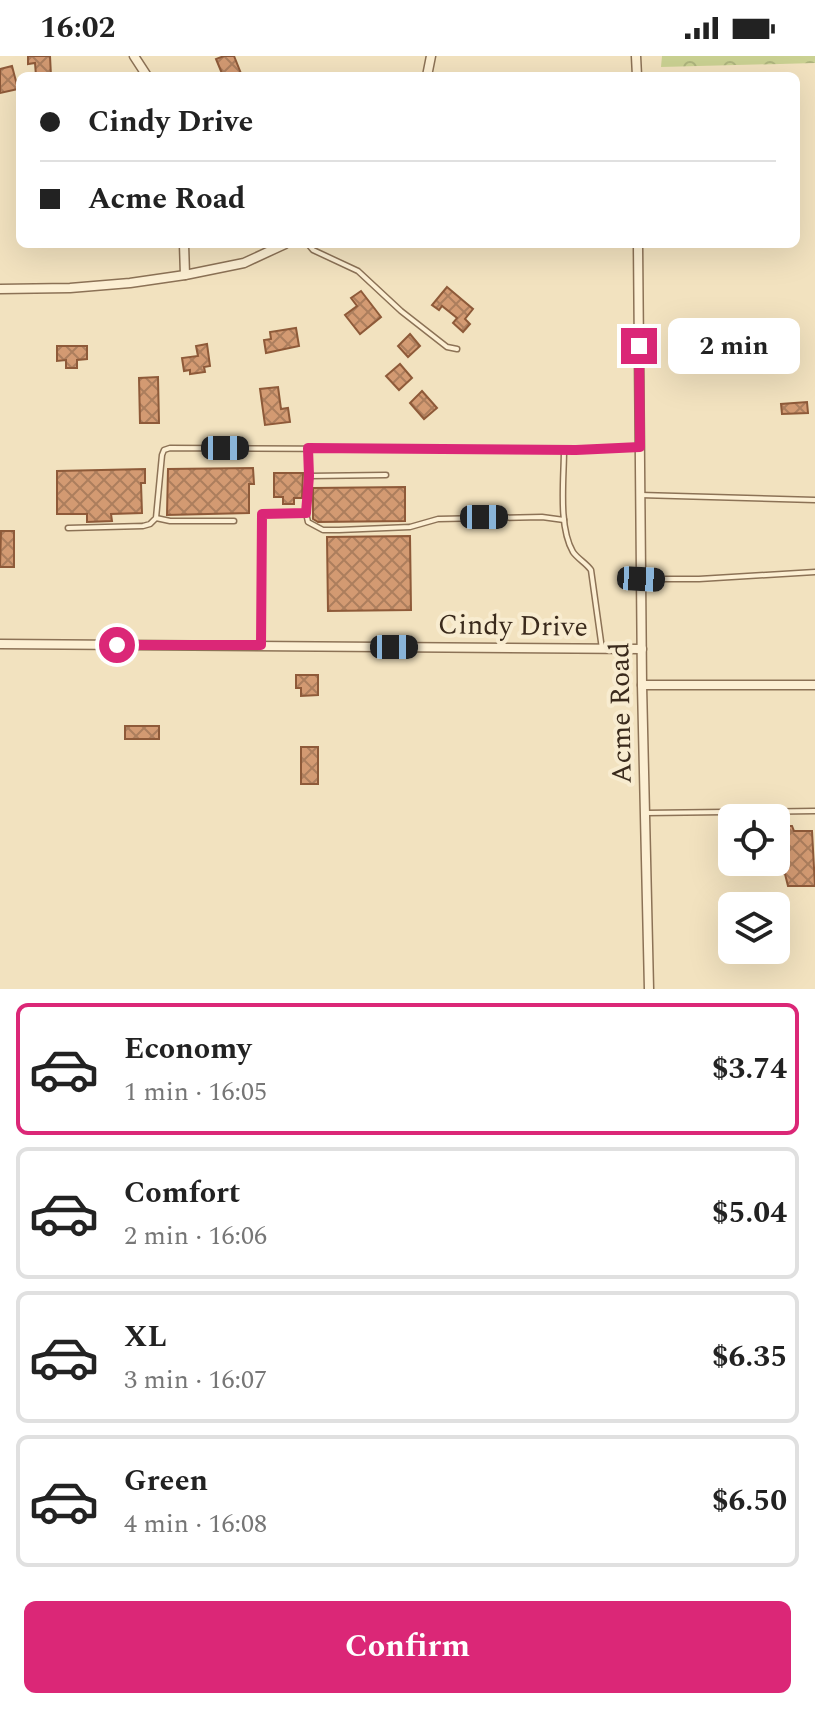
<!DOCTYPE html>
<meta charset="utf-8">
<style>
:root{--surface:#fff;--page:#f6f6f6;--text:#222;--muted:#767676;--line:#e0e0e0;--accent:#db2777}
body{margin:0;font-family:Spectral,serif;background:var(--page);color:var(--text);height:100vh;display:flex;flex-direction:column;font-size:30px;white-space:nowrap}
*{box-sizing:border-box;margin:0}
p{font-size:26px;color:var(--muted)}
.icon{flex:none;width:44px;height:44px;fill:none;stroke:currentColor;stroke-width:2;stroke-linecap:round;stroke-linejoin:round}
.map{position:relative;height:933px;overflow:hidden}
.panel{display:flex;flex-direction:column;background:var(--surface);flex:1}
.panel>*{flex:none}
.guide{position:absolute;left:16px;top:16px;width:784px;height:176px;border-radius:12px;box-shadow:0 8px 32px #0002;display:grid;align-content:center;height:176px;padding:0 24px;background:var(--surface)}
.fabs{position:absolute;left:718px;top:748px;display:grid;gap:16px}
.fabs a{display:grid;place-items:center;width:72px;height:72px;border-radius:12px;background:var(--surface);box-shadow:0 8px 32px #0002;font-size:40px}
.end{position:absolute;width:36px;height:36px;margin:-18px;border:10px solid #db2777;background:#fff;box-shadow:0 0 0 4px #fff}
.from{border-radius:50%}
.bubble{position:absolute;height:56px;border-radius:12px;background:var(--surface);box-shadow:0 8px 32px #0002;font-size:26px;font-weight:700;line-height:56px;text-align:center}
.car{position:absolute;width:24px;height:48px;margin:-24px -12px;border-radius:10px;box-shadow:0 0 6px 2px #0007;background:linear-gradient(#222 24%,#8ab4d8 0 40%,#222 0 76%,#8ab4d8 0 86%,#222 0)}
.guide b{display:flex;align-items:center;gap:28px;height:76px;font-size:30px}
.guide b+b{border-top:2px solid var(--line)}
.guide i{width:20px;height:20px;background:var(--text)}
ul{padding:14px 0 0;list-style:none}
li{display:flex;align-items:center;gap:24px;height:132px;margin:0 16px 12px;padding:0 8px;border:4px solid var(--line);border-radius:12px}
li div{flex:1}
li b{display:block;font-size:30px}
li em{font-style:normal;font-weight:700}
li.active{border-color:var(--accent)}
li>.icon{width:72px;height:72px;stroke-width:1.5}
.cta{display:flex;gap:16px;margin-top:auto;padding:16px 24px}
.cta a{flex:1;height:92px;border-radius:12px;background:var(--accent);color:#fff;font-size:32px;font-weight:700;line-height:92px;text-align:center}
.status{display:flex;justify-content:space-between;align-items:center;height:56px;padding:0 40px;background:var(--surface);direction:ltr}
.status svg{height:22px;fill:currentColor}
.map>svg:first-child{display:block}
</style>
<div class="status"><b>16:02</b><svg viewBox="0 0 49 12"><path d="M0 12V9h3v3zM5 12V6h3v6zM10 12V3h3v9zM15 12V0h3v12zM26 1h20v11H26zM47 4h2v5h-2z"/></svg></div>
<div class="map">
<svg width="815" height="933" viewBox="0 0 815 933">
<defs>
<pattern id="forest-crowns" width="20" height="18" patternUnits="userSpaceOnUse" patternTransform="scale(2)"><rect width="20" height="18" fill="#cad192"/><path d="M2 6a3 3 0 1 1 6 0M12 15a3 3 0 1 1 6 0" fill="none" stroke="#aeb47d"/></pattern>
<pattern id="building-cross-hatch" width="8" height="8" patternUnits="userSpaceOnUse" patternTransform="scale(2)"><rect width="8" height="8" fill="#d39a72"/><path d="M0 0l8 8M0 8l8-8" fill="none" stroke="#ac7e5d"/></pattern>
</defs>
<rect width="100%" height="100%" fill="#f2e2bf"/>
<polygon fill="url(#forest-crowns)" points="662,0 815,0 815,7 661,11"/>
<g fill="url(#building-cross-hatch)" stroke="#8e5a39" stroke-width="2">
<polygon points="28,0 50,0 51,20 36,20 35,7 28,8"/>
<polygon points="224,0 234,0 242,20 223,20 216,3"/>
<polygon points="12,10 18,33 0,37 0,13"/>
<polygon points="447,231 473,253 465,263 470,268 463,276 453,267 457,262 442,250 439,254 432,249"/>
<polygon points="361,235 381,261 360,278 345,259 357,250 351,242"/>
<polygon points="296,272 299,290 266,297 264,284 271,283 270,276"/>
<polygon points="410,278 420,290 408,301 398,290"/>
<polygon points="207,288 210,310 204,311 205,316 190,318 190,314 184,315 182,302 198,300 196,290"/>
<polygon points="57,290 87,290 87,303 77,304 77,312 66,312 66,304 57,305"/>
<polygon points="400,308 412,322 399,334 386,320"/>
<polygon points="158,321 159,367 140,367 139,322"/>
<polygon points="278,331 281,353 288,352 290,366 265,369 260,333"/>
<polygon points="422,335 437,352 424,363 410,347"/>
<polygon points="807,346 808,357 782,358 781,348"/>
<polygon points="253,412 254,428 249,428 249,457 167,459 168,413"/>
<polygon points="145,413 145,427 141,427 142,457 111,458 112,465 87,466 87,458 57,458 57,415"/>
<polygon points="274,417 303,417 302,442 294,442 294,448 283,448 283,441 274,441"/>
<polygon points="405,431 405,465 318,466 313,463 313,432"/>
<polygon points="1,475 14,475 14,511 0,511"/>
<polygon points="410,480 411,554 328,555 327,481"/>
<polygon points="296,619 318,619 318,639 301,640 301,632 296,632"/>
<rect x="125" y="670" width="34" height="13"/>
<rect x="301" y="691" width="17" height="37"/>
<polygon points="781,770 792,770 794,775 812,775 815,830 788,830 785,818 771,818 770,811 783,810 780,802 787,802 786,781 781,781"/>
</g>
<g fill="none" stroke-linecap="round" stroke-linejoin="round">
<g stroke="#8c7256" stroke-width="7">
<g id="lane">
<polyline points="308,188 313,194 358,215 401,255 447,291 457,293"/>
<polyline points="308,392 309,420"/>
<path d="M564,394C564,423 558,470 573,496C578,503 586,507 591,514L602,593"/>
<polyline points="640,439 815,444"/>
<polyline points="306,457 308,466 323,474 339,474 410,471 438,463 542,461 564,464"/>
<polyline points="156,462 170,465 234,465"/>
<polyline points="68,472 143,470 150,468 156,462 162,399 164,394 170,392 576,394 638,391"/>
<polyline points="643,523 699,523 815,516"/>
<polyline points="261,589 262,458 306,457 309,420 386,419"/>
<polyline points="646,757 815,755"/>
</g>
</g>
<g stroke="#8c7256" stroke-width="11">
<g id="street">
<polyline points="134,0 147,20"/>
<polyline points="636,0 637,20"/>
<polyline points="427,20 431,0"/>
<polyline points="184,188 185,219"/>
<polyline points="638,188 642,629 649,933"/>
<polyline points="0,233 70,232 130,227 185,219 244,207 285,188"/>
<polyline points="0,588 642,593"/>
<polyline points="642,629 815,629"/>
</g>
</g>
<use href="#lane" stroke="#fcefd3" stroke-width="4"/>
<use href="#street" stroke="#fcefd3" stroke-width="8"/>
</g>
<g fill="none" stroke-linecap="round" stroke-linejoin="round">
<polyline stroke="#db2777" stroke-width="10" points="117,589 261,589 262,458 306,457 309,420 308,392 576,394 640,391 639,290"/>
</g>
<g text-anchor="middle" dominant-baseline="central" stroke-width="8" stroke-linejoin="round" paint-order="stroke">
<g font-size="28" fill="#3a2a1c" stroke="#f8ecd0">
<text transform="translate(513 570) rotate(1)">Cindy Drive</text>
<text transform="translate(621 657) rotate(-91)">Acme Road</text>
</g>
</g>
</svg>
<div class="fabs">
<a><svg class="icon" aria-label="locate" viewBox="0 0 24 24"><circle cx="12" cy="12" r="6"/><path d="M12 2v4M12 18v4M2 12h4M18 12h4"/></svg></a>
<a><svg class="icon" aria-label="layers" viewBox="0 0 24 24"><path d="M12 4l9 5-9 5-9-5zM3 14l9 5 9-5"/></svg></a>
</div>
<i class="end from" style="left:117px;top:589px"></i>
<i class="end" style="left:639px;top:290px"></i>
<div class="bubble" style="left:668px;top:262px;width:132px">2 min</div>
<i class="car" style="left:225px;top:392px;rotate:90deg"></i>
<i class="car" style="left:484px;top:461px;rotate:90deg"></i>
<i class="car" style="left:641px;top:523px;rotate:93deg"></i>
<i class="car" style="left:394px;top:591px;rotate:90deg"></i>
<div class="guide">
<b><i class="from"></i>Cindy Drive</b>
<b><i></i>Acme Road</b>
</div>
</div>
<section class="panel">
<ul>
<li class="active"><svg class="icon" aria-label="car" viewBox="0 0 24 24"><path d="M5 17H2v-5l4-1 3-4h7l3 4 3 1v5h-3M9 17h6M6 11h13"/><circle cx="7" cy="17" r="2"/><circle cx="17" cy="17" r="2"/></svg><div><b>Economy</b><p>1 min · 16:05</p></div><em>$3.74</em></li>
<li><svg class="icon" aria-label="car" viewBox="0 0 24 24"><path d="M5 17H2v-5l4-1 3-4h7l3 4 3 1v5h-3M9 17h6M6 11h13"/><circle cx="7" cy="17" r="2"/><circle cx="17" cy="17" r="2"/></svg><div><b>Comfort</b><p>2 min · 16:06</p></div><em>$5.04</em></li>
<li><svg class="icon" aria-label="car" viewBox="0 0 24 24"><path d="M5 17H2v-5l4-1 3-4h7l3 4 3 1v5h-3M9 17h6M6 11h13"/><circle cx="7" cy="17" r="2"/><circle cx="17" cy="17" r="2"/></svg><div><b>XL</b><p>3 min · 16:07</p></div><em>$6.35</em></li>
<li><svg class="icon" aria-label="car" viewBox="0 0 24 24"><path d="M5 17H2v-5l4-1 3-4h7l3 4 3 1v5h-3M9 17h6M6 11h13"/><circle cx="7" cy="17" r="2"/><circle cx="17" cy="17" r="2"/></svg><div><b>Green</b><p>4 min · 16:08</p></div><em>$6.50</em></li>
</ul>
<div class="cta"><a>Confirm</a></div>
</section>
